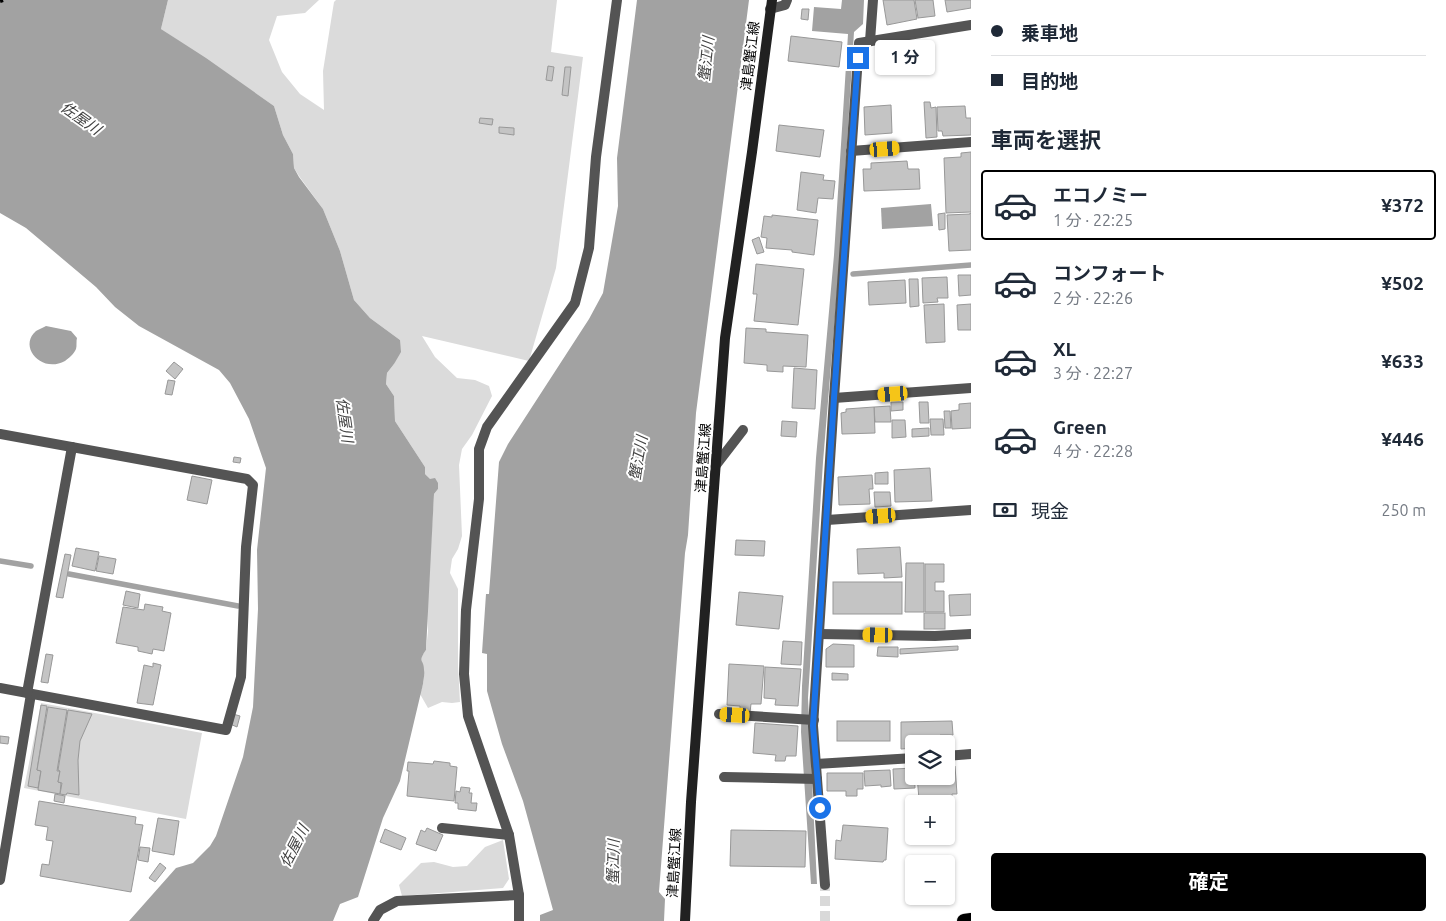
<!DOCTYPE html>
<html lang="ja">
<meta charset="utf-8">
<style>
:root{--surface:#fff;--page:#f2f2f3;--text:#1f2937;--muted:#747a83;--line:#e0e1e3;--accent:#000}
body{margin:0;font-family:Ubuntu,"Noto Sans JP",sans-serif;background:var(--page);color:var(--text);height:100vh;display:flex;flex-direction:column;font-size:19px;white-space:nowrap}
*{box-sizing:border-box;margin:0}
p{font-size:16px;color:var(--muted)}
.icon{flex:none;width:28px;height:28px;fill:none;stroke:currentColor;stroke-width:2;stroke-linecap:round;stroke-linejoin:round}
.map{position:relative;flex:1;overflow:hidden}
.sheet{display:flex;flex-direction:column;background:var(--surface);width:475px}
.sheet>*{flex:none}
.banner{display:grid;align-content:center;height:110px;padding:0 20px;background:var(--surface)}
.buttons{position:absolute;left:905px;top:735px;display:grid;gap:10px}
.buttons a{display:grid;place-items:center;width:50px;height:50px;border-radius:5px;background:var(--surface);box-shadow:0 1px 4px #0004;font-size:25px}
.end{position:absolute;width:22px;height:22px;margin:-11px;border:6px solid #1a73e8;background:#fff;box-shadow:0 0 0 2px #fff}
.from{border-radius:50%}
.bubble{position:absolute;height:35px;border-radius:5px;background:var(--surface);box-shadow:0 1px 4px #0004;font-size:16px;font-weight:700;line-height:35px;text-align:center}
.car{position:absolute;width:15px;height:30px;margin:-15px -8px;border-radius:6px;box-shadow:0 0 4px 1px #0007;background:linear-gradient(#f5c518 24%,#345 0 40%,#f5c518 0 76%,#345 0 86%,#f5c518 0)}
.banner b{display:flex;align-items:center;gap:18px;height:48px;font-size:19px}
.banner b+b{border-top:1px solid var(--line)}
.banner i{width:12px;height:12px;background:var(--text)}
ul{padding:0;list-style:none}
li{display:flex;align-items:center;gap:15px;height:70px;margin:0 10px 8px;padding:0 10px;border:2px solid transparent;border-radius:5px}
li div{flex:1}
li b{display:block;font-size:19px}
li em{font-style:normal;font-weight:700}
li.on{border-color:var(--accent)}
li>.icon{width:45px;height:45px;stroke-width:1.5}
h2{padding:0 20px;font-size:22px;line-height:60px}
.pay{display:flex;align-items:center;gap:12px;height:55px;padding:0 20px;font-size:19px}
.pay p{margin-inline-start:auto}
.primary-button{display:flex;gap:10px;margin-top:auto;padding:10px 20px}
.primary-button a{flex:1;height:58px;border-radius:5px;background:var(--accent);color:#fff;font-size:20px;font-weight:700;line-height:58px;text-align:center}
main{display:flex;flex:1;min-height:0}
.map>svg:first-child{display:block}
</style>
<main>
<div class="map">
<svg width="971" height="921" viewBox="0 0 971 921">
<rect width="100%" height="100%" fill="#fff"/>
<g fill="#dbdbdb">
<polygon points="168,0 319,0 305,13 277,16 269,40 282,72 300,94 324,110 323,71 334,2 336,0 557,0 551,52 583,57 556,268 529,361 422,336 435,357 457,378 475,380 489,386 492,396 472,435 462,449 459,465 462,536 458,549 452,559 450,573 458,589 458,666 460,702 452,703 442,702 428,708 420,694 423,684 421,657 426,650 428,631 427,609 434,494 438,489 425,474 425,467 395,421 394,396 386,384 387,373 394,364 400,340 370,318 354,300 340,251 323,209 299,176 294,168 293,154 283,135 274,106 161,29"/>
<polygon points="41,703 202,733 186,819 24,788"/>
<polygon points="503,840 509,879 503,888 402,896 399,885 421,863 434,862 453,867 467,866 485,847"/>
</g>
<g fill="#a2a2a2">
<path d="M0,0H168L161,29L206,58L274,106L283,135L293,154L294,168L299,177L323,209L340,251L354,300L370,318L400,340L401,352L394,364L387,373L386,384L394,396L395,421L425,467V474L430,479L435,478L438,483V489L434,494L426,650C417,663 424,659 424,670C425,675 423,680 423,684L400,781L383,818L358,897L340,904L333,921H129L176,868L193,863L210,846L216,836L243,757L253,707L258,609L257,550L266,468L249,419L230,383L219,370L139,326L115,307L96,287L26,228L0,213Z"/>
<polygon points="637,0 749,0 696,413 688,535 685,553 659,892 665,899 664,921 540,921 540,915 553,910 523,801 502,744 487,691 487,654 482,653 486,594 489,594 499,462 508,444 589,319 603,293 618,206 617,158"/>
<polygon points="842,0 864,0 863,24 854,32 840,256 823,462 808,698 817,884 811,884 801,732 802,686 816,458 834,255 848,34 812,31 814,7 841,9"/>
<polygon points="931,204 933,226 882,229 881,208"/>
<path d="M46,326L71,331L77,338C76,341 77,346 76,349C74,354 69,358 65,361C41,374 18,346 36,331C39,329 43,328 46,326Z"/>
</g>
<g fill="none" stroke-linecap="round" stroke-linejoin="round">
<g stroke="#a2a2a2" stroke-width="5.5">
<polyline points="853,274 971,265"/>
<polyline points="0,561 31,566"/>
<polyline points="69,574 238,606"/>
</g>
</g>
<g fill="#c4c4c4" stroke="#989898">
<polygon points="883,0 914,0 917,19 887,25"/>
<polygon points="915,0 933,0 935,16 918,18"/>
<polygon points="945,0 971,0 971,8 947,12"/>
<polygon points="802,9 809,9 808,20 801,19"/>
<polygon points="791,36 842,42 839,67 788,61"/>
<polygon points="548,66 554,67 552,81 546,80"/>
<polygon points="565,67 571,67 568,96 562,95"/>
<polygon points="924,102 930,102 931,108 936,107 937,137 926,138"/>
<polygon points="891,105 892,133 865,135 864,107"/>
<polygon points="965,106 966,118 971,118 971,135 943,136 942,131 938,131 937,107"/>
<polygon points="480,118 493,119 492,125 479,123"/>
<polygon points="779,125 824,130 820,157 776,151"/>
<polygon points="499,127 514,128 514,135 499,133"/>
<polygon points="971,152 971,212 946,213 944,158 961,157 961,153"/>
<polygon points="907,161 908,169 919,169 920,189 864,191 863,169 871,169 871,163"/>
<polygon points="801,172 824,175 823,180 835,181 833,199 818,198 816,213 797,210"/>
<polygon points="945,213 945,229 939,230 938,214"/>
<polygon points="970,213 971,213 971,250 949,251 947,215 970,214"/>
<polygon points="772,215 818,220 814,255 792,252 792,250 766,248 767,238 761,237 764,216 772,217"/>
<polygon points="759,237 764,252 757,254 752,240"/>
<polygon points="756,264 804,269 798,325 754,321 757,294 753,294"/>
<polygon points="958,275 971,275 971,295 959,296"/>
<polygon points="947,277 948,298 937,298 938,302 923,303 922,278"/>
<polygon points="909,279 918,279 919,306 910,307"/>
<polygon points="905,280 906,303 869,305 868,282"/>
<polygon points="944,304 945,342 926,343 924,305"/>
<polygon points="971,304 971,330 958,330 957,305"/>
<polygon points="746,328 766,329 766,332 808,335 806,367 783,366 783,372 767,371 767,365 744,363"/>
<polygon points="174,362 183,369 175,379 166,371"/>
<polygon points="794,368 817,370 815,409 792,408"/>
<polygon points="168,380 175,381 172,395 165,394"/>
<polygon points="891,402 903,402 903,410 891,411"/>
<polygon points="919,402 928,402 929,423 920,423"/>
<polygon points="971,403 971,428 952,429 951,411 959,410 959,404"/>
<polygon points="890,406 891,422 875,422 874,407"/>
<polygon points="874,407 875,433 842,434 841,413 846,412 846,409"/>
<polygon points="944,411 950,411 951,428 945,428"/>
<polygon points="930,419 943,419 944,435 931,435"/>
<polygon points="892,420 905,420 906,437 892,438"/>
<polygon points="782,421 797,422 796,437 781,436"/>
<polygon points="929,428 929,436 912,437 912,429"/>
<polygon points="234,457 241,458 240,463 233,462"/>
<polygon points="930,468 932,501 895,502 894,470"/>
<polygon points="888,472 888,484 875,484 875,473"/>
<polygon points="872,475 873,489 869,489 870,504 839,505 838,477"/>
<polygon points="192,476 212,480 207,504 187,500"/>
<polygon points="874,492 890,492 891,506 875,507"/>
<polygon points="736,540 765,541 764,556 735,555"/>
<polygon points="900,547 902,577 884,578 884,573 858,574 857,549"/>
<polygon points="76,548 99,552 95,571 72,566"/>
<polygon points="65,554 71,555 63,598 56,597"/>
<polygon points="99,556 116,559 113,574 96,571"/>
<polygon points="906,563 924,563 924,612 905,612"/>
<polygon points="925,564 944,564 944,582 935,582 935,591 944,591 944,612 925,612"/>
<rect x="833" y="582" width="69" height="32"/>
<polygon points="126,591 140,594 138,608 123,605"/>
<polygon points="739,592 783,596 779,629 736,625"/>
<polygon points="971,594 971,615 950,616 949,595"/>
<polygon points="145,604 163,607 162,611 171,613 164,651 153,649 152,654 138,651 138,647 116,643 123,607 144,610"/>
<rect x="924" y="613" width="21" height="16"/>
<polygon points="783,641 802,642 801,665 781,664"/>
<polygon points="833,644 854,645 854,667 826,667 826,649"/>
<polygon points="958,646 958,650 900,654 900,649"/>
<polygon points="878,647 898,647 898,657 877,656"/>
<polygon points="46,654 53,655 48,683 41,682"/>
<polygon points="153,663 161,665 153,705 137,703 144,665 153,667"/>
<polygon points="729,664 764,666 761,704 751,704 750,712 740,712 740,706 727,705"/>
<polygon points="765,667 801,669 798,706 775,705 776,699 764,698"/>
<polygon points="832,673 848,674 848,680 832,680"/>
<polygon points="41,705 47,706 37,770 41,771 38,788 28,786"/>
<polygon points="48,707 67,710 57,771 60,771 58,782 61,783 60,794 38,790 41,771 37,770"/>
<polygon points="68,710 92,714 80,741 78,760 79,795 67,793 66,795 60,794 62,783 58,782 60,771 58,770"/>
<polygon points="233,714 240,716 237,727 230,724"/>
<rect x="837" y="721" width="53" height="20"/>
<polygon points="952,721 953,735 940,735 940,744 914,744 914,748 901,749 901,722"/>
<polygon points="755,723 798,726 796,756 786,756 785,761 775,761 776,755 753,753"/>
<polygon points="0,736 9,737 8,744 0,743"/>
<polygon points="434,761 450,763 450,766 457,767 454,801 407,796 409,771 407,771 408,762 433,764"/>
<polygon points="955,766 957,794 952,794 952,797 919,799 917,776 946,776 946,767"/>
<polygon points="914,768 915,788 894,789 893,769"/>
<polygon points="890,770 891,786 881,787 881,785 865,786 864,771"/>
<polygon points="827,773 863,773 863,789 857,789 857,796 846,796 846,791 827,791"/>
<polygon points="461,787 470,788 469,793 472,793 471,803 477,803 476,811 458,809 458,803 455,803 456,791 460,792"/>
<polygon points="55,794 65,796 64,803 54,801"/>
<polygon points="39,801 136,817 135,824 143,825 131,892 40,876 42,864 49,865 53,841 46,840 48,827 35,825"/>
<polygon points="158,818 179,821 174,855 152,851"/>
<polygon points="843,825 888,828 886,860 884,860 883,862 835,859 836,840 841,841"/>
<polygon points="427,828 443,835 436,851 416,844 421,830 425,832"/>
<polygon points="385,829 406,838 401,850 380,842"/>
<polygon points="731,830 806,831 805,867 730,866"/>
<polygon points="140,847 150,848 148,862 138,860"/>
<polygon points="160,863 166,868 155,882 149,878"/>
</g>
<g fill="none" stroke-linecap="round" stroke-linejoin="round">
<polyline stroke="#d9d9d9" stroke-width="10" stroke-dasharray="10 5" stroke-linecap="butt" points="825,921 825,885"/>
<g stroke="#dbdbdb" stroke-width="15">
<polyline id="trunk" points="964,921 971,920"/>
</g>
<g stroke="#545454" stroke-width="10">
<polyline points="770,9 785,5 787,0"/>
<polyline points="716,465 743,430"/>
<polyline points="719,714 814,720"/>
<polyline points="724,777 817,779"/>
<polyline points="442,828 509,835"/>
<polyline points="0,880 31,694"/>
</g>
<g stroke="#545454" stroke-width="10">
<polyline points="870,41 873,0"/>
<polyline points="851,151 971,142"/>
<polyline points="834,398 971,388"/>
<polyline points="0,434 247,479 253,485 246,547 241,677 226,730 0,688"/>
<polyline points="827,520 971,510"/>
<polyline points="820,634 935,636 971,634"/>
<polyline points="27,693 72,447"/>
<polyline points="946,756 971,754"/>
<polyline points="816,764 914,758"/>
<polyline points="825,885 813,726 834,398 859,43 971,25"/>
<polyline points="373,921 380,910 397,901 519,895"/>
<polyline points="519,921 519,895 509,835 468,716 464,674 466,610 479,499 479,449 487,427 575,303 589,248 596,157 617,0"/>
</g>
<polyline stroke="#212121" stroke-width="10" points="685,921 691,802 725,338 752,152 772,0"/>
<use href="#trunk" stroke="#000" stroke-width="14"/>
<polyline stroke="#000" stroke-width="4" stroke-dasharray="8 2.5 1 2.5" stroke-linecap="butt" points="0,1 3,0"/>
</g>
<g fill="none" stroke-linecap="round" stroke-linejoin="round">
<polyline stroke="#1a73e8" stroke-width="6" points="820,808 813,726 834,398 858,58"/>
</g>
<g text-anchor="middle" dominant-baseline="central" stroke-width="4" stroke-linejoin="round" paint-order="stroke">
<g font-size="14" fill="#000" stroke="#fff">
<text transform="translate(750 56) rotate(-83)">津島蟹江線</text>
<text transform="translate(703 458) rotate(-86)">津島蟹江線</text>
<text transform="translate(674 863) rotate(-87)">津島蟹江線</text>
</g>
<g font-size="15" font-style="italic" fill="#434343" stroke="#fff">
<text transform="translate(706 59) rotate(-84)">蟹江川</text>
<text transform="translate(81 118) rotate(35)">佐屋川</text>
<text transform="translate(345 420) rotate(82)">佐屋川</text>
<text transform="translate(638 458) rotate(-80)">蟹江川</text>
<text transform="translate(294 846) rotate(-63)">佐屋川</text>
<text transform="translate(613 862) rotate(-89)">蟹江川</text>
</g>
</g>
</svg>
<div class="buttons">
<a><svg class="icon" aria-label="layers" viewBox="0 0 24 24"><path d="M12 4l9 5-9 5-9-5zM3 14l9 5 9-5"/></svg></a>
<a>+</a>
<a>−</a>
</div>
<i class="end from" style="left:820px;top:808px"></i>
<i class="end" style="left:858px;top:58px"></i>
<div class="bubble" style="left:875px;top:40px;width:60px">1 分</div>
<i class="car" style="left:885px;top:149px;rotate:86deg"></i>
<i class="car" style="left:893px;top:394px;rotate:266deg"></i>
<i class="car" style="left:881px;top:516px;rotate:266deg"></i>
<i class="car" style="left:878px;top:635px;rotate:271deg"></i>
<i class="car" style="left:735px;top:715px;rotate:273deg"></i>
</div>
<section class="sheet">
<div class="banner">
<b><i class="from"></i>乗車地</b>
<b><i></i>目的地</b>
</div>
<h2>車両を選択</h2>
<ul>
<li class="on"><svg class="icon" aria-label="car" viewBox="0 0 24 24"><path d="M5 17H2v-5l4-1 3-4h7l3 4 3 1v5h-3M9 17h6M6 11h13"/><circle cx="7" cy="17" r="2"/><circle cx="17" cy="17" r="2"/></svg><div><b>エコノミー</b><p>1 分 · 22:25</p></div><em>¥372</em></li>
<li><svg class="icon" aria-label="car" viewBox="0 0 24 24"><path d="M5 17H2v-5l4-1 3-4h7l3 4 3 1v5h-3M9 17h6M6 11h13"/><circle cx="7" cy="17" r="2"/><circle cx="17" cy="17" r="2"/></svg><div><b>コンフォート</b><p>2 分 · 22:26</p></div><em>¥502</em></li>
<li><svg class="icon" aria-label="car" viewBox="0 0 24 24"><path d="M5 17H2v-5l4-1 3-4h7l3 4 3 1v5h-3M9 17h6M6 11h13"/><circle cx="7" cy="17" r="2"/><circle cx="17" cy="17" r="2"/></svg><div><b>XL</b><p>3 分 · 22:27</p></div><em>¥633</em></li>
<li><svg class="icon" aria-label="car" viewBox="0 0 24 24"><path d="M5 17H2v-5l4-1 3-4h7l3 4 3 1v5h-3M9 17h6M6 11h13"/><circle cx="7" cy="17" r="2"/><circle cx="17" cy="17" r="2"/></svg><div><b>Green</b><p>4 分 · 22:28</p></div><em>¥446</em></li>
</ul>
<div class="pay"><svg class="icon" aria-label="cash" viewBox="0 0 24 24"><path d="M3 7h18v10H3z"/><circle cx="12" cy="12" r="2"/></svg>現金<p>250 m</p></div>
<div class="primary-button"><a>確定</a></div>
</section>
</main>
